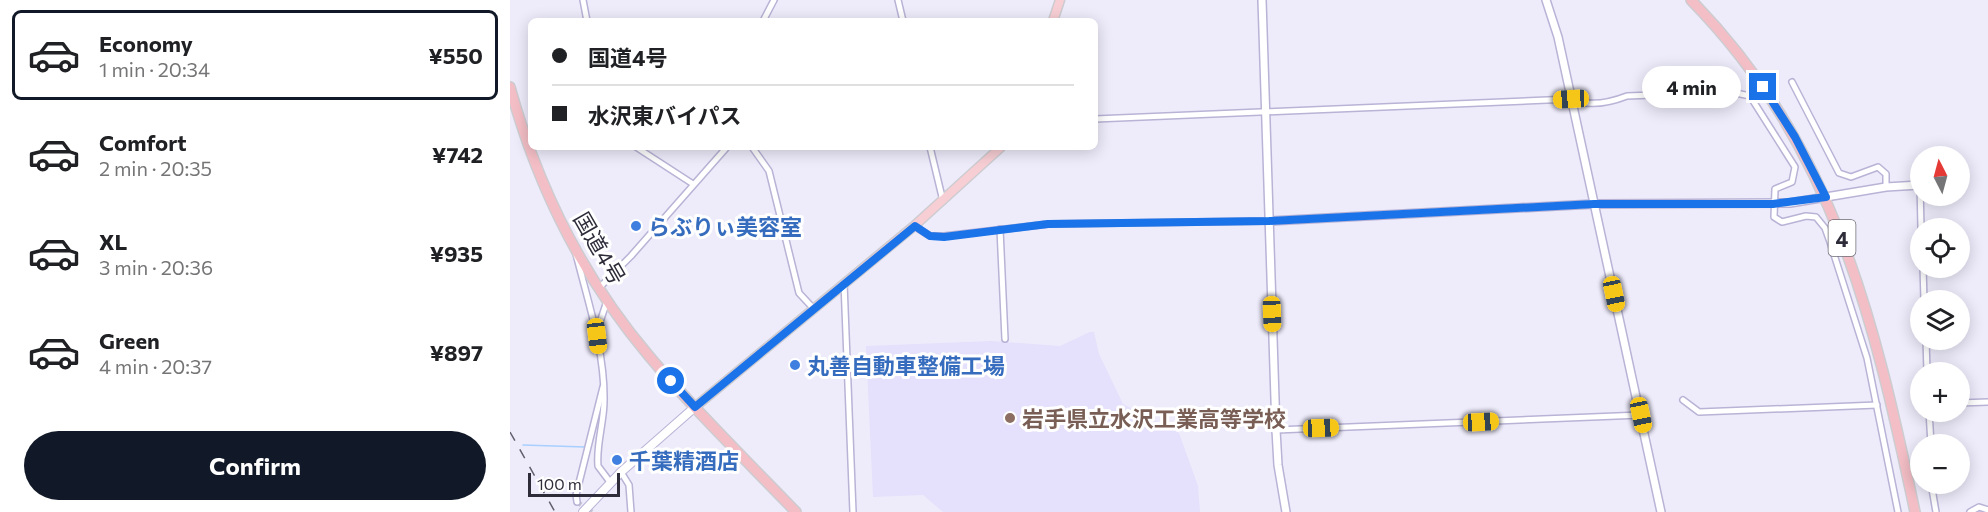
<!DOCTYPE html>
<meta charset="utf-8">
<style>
:root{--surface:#fff;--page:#f6f6f6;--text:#202124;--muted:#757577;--line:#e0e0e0;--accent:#111827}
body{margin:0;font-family:Commissioner,"Noto Sans JP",sans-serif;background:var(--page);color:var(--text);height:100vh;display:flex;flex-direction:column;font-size:22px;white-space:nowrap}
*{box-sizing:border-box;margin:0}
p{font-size:20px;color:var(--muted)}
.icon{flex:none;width:33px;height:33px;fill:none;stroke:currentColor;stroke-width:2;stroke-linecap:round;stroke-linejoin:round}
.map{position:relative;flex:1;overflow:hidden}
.side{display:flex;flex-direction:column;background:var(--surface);width:510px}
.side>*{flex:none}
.hud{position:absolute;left:18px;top:18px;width:570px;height:132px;border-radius:9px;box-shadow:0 3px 15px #0003;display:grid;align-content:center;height:132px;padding:0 24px;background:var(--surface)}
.needle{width:39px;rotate:354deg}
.fabs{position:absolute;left:1400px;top:146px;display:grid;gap:12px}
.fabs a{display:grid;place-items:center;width:60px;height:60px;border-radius:50%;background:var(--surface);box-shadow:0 3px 15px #0003;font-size:30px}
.scale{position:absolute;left:18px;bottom:15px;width:92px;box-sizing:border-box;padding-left:6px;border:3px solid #2f2c3a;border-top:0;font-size:16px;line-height:21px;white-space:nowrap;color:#2f2c3a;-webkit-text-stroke:4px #fff;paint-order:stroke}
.end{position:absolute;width:27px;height:27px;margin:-14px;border:8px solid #1a73e8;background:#fff;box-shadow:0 0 0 3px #fff}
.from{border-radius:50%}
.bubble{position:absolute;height:42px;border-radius:21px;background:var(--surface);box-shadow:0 3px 15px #0003;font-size:20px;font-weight:700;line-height:42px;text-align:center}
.car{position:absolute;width:18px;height:36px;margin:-18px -9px;border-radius:8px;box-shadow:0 0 4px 2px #0007;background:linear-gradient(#f5c518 24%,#345 0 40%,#f5c518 0 76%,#345 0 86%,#f5c518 0)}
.hud b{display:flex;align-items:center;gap:21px;height:57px;font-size:22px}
.hud b+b{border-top:2px solid var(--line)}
.hud i{width:15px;height:15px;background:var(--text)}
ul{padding:10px 0 0;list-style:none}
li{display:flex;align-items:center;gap:18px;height:90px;margin:0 12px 9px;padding:0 12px;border:3px solid transparent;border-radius:9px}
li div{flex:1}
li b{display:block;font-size:22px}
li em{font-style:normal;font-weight:700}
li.active{border-color:var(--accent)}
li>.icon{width:54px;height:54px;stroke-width:1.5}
.cta{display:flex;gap:12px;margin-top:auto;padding:12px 24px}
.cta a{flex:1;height:69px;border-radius:36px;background:var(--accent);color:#fff;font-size:24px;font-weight:700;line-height:69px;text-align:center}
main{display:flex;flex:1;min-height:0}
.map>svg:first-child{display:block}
</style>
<main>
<section class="side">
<ul>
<li class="active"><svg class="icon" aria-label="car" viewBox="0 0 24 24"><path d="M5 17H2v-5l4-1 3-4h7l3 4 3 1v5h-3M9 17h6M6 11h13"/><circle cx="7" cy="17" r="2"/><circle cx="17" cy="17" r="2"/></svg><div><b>Economy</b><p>1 min · 20:34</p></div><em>¥550</em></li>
<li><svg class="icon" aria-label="car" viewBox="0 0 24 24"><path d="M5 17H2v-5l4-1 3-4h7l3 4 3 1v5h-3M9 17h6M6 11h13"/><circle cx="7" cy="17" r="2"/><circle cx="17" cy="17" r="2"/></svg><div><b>Comfort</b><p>2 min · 20:35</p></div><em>¥742</em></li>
<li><svg class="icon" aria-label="car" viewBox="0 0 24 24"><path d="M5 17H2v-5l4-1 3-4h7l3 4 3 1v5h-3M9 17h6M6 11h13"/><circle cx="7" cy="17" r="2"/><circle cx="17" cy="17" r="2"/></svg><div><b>XL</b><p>3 min · 20:36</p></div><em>¥935</em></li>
<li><svg class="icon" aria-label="car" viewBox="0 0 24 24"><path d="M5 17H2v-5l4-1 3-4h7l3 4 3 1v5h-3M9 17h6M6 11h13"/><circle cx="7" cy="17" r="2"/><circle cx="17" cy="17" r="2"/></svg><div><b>Green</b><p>4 min · 20:37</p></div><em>¥897</em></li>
</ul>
<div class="cta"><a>Confirm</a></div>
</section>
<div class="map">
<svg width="1478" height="512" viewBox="0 0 1478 512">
<rect width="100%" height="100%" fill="#eeecfb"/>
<polygon fill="#e5e0fb" points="580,332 584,332 589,354 613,404 669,433 688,486 690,512 433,512 413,495 363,497 356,346 481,341 550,346"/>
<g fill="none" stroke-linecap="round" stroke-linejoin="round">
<polyline stroke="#a8cffe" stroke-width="1.5" points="13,445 75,447"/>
<polyline stroke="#c8c6d4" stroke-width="5" stroke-dasharray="5 2.5" stroke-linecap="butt" points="67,502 82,512"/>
<g stroke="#b9b3d6" stroke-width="8">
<g id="minor">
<polyline points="73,0 77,21"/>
<polyline points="388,0 393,21"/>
<polyline points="253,21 264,0"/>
<polyline points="1282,82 1329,173 1341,177 1368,167 1376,174 1376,187"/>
<path d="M585,119L1061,99C1079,107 1099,103 1117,96L1221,92L1240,96L1285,167L1282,182L1265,189L1264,217L1272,222L1296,216L1306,217L1315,228L1320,242L1357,358L1388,512"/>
<polyline points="126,147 183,184"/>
<polyline points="242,147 259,171 289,293 303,308"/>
<polyline points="420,147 433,201"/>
<polyline points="1410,184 1411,228"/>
<polyline points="404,226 420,236 434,236 538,224 759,221"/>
<polyline points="490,229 495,339"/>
<path d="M66,254C78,302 95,352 94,401C94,423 86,444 88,466L100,482"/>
<polyline points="1413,267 1414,300"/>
<polyline points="334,283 343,512"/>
<polyline points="89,288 121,256 217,147"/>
<polyline points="87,331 97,301"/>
<polyline points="1416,339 1417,372"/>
<polyline points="1173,400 1189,412 1367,405"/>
<polyline points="1449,403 1478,402"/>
<polyline points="1419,411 1421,444"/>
<polyline points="766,430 1131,415"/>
<polyline points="111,472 119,485 121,512"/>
<polyline points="1421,483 1426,512"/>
<polyline points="67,502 66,495 93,387"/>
<polyline points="1460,512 1469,507 1478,510"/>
</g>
</g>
<g stroke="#b9b3d6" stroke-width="10">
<g id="tertiary">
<polyline points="752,0 766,430 768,465 776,512"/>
<polyline points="1036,0 1048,37 1151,512"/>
<polyline points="759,221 1084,204 1280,203 1376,187 1409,185"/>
</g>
</g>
<g stroke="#b9b3d6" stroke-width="10">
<polyline id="secondary" points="73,512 111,472 185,407"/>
</g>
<g stroke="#cdccd0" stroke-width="11">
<g id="primary">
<polyline points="543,21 550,0"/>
<polyline points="185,407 404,226 491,147"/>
</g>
</g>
<g stroke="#cdccd0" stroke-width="12">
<g id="trunk">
<path d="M1181,0C1324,146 1364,319 1405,512"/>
<path d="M0,87C27,185 73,278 139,356C185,411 237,461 286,512"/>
</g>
</g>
<use href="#minor" stroke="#fff" stroke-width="5"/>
<use href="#tertiary" stroke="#fff" stroke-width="7"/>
<use href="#secondary" stroke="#fff" stroke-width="8"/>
<use href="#primary" stroke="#f7ced4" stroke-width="8"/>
<use href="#trunk" stroke="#f4bec6" stroke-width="9"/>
<polyline stroke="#615f6d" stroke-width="1.5" stroke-dasharray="10 10" stroke-linecap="butt" points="0,432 45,512"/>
</g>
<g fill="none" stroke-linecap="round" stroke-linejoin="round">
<polyline stroke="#1a73e8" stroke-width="8" points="161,381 185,407 405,226 420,236 434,237 538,224 759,221 1084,204 1263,204 1316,197 1285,137 1253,87"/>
</g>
<g fill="#3f7fe0" stroke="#fff" stroke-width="2">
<circle cx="126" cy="226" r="6"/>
<circle cx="285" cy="365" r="6"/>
<circle cx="107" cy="460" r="6"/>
</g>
<circle fill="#8d6e63" stroke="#fff" stroke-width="2" cx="500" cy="418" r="6"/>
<g text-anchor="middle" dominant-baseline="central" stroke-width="6" stroke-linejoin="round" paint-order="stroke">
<rect fill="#fff" stroke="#6d6b75" stroke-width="1.5" x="1318.5" y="220" width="27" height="36" rx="4.5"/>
<g font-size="21" font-weight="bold" fill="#2f2c3a">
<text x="1332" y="238">4</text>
</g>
<g font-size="22" font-weight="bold" fill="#366cbe" stroke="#fff" text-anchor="start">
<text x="138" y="226">らぶりぃ美容室</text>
<text x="297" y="365">丸善自動車整備工場</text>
<text x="119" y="460">千葉精酒店</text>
</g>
<g font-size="22" fill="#2f2c3a" stroke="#fff">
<text transform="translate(90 248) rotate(60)">国道4号</text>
</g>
<g font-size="22" font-weight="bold" fill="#785e54" stroke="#fff" text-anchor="start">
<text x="512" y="418">岩手県立水沢工業高等学校</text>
</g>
</g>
</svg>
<div class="fabs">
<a><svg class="needle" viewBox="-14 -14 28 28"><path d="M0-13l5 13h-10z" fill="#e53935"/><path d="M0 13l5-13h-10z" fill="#757577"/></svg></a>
<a><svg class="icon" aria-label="locate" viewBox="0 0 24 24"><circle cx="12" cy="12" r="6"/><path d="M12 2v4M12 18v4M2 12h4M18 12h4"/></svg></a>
<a><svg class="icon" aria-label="layers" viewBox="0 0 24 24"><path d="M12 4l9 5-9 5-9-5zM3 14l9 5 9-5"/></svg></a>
<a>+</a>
<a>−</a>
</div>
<div class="scale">100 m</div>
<i class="end from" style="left:161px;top:381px"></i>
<i class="end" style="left:1253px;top:87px"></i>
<div class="bubble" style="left:1132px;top:66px;width:99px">4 min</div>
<i class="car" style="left:1061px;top:99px;rotate:267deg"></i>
<i class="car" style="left:1104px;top:294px;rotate:168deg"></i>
<i class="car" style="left:762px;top:314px;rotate:178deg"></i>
<i class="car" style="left:87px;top:336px;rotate:173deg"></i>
<i class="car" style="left:1131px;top:415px;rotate:168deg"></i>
<i class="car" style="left:971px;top:422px;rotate:87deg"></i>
<i class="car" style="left:811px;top:428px;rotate:88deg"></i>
<div class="hud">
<b><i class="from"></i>国道4号</b>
<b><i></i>水沢東バイパス</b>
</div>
</div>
</main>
